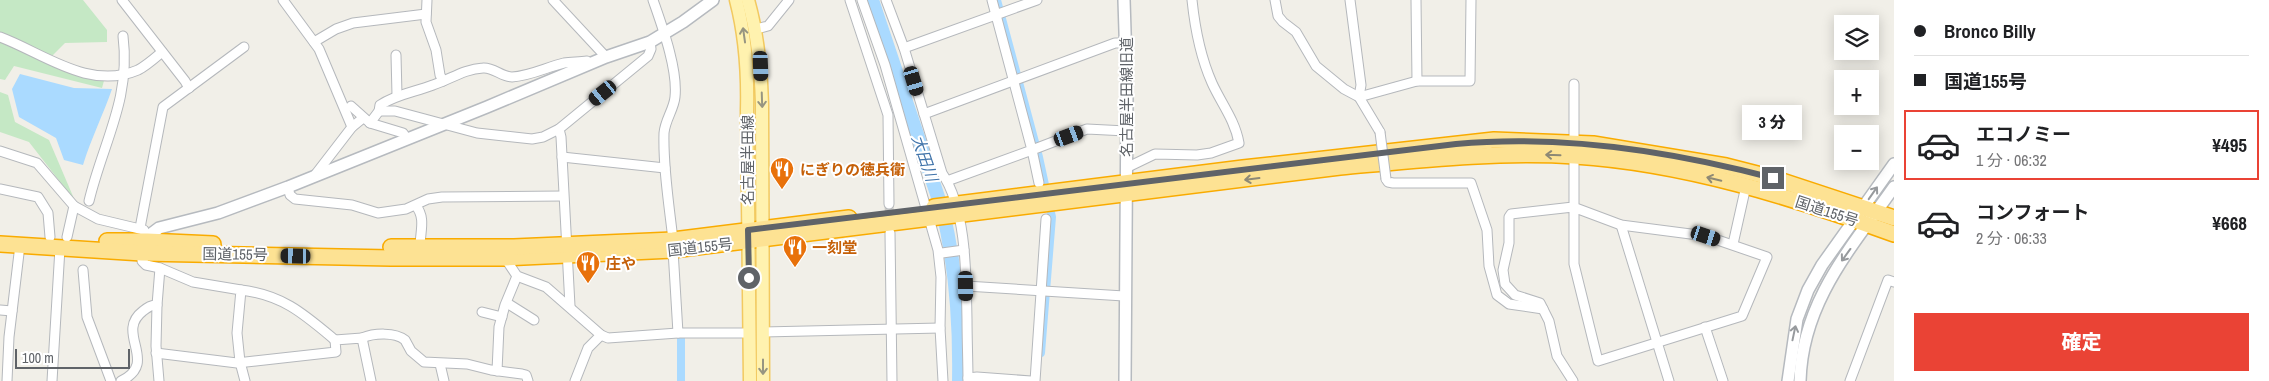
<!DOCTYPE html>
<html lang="ja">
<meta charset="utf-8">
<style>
:root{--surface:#fff;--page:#f2f2f2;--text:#202124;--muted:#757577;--line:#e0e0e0;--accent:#ea4335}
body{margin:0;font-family:"Archivo Narrow","Noto Sans JP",sans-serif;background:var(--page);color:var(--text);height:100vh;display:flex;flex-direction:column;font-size:19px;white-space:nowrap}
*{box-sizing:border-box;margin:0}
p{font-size:16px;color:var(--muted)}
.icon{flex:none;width:28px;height:28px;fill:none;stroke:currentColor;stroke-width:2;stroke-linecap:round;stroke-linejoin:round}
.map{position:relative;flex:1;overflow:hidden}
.details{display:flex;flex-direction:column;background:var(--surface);width:375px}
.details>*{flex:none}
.guide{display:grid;align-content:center;height:110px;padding:0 20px;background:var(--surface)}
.tools{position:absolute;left:1834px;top:15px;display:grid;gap:10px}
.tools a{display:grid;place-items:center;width:45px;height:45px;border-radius:0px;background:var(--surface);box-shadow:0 2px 12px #0003;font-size:25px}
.scale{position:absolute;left:15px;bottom:12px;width:115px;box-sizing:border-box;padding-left:5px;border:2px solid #5f6368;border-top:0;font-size:14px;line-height:18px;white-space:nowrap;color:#5f6368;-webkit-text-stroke:4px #fff;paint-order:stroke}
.end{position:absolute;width:22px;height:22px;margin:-11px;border:6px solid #5f6368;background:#fff;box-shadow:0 0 0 2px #fff}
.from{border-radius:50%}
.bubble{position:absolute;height:35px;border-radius:0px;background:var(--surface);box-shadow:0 2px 12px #0003;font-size:16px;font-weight:800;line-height:35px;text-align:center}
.car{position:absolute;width:15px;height:30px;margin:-15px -8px;border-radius:6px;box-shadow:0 0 4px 1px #0007;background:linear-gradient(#222 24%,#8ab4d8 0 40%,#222 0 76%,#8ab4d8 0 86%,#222 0)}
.guide b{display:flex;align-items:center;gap:18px;height:48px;font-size:19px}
.guide b+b{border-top:1px solid var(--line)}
.guide i{width:12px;height:12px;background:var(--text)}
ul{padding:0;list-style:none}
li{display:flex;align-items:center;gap:15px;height:70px;margin:0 10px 8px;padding:0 10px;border:2px solid transparent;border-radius:0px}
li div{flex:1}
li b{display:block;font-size:19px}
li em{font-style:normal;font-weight:800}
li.selected{border-color:var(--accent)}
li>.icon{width:45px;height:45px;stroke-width:1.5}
.button{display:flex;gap:10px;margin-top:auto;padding:10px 20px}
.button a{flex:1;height:58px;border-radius:0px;background:var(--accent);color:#fff;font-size:20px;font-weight:800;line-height:58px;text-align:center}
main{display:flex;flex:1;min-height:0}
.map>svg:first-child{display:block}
</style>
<main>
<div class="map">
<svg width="1894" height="381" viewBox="0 0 1894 381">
<rect width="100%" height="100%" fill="#f1efe8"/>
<g fill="#c5e8c5">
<polygon points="0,0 83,0 107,30 107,42 65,43 46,62 105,77 102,88 14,66 5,80 0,79"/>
<polygon points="0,92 8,95 15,122 49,140 75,201 29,142 0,132"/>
</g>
<path fill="#aadaff" d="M20,74L74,88L112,89C103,115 91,139 83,165L64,160L56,138L19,117L12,89Z"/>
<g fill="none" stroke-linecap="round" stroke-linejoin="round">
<g stroke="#aadaff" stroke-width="8">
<polyline points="997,0 1039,157 1052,217 1041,353"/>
<polyline points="681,381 681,337"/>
</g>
<path stroke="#aadaff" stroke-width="14" d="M872,0L943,212C956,267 960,324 959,381"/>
<polyline stroke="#ccccc8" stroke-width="9" stroke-dasharray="9 4.5" stroke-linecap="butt" points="889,204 890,228"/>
<g stroke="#b5b8bc" stroke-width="11">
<g id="street">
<polyline points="122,0 185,81 189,88"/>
<polyline points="283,0 319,49 352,127"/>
<polyline points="427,0 426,22 436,50 440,75 443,81"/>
<polyline points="553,0 606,57"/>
<path d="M653,0C662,26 678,69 675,97C674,109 665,120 664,133C663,168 669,204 673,240"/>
<polyline points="850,0 888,115 889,204"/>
<polyline points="862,0 885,65 938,250 941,277 940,328 943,381"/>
<path d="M886,0L904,48L942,173C967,210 966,276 967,319C967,340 968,361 968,381"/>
<polyline points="1275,0 1278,16 1283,22 1296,32 1316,66 1344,89 1359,97 1380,132"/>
<polyline points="1350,0 1361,85 1359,97"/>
<polyline points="1416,0 1417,81"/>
<polyline points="756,29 768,26 789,0"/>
<path d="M0,37C43,53 89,91 138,70C146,66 155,58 162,52"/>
<polyline points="314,42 336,29 353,23 426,14"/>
<polyline points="904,48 1037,0"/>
<polyline points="396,55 397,95"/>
<polyline points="1359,97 1417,81 1470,81 1471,0"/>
<polyline points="351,106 370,123 403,133 407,139"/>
<polyline points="379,111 395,111 477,133 532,139 543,137 559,129 648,56 651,49 650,42"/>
<polyline points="924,114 1115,43 1126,43"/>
<path d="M370,123L379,111L380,105C397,94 415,92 433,85C451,79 464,69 483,68C493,67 502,77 512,77C530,76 547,67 564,63C571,62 579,62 587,61L590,64"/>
<polyline points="559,129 561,137 570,306"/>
<polyline points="0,151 37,163 74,206 67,237"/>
<polyline points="562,157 665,168"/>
<path d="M1126,168L1155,154L1197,155L1211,153L1239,143C1235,120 1221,103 1212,83C1200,56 1195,29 1192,0"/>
<polyline points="315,175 352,127 363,118"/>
<polyline points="1386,179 1388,182 1393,183 1471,183 1487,230 1489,266 1497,295 1509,304 1543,309"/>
<polyline points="947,181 1032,150 992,0"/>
<polyline points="1039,183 1032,150 1087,129 1126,131"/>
<polyline points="288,187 290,195 295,199 352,205 378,213 406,209 428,199 442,197 563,196"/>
<polyline points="0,189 38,197 48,213 50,237"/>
<path d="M89,201C103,142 131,100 123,36"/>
<polyline points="74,206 98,219 144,230"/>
<path d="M416,206C426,218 420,232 420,247"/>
<polyline points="1621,225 1669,381"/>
<polyline points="140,228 163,107 244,47"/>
<polyline points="890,233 892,381"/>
<polyline points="1733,244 1746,186"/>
<polyline points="673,250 678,333"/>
<polyline points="142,253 142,261 146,265 160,268 193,282 241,290 237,333 240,362 245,381"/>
<polyline points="942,253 964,250"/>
<polyline points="505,258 517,276 546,287 601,335 608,338 678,333 749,333"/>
<polyline points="83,270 87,317 111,381"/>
<polyline points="966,286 1124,296"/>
<path d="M241,290C283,295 304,314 335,340"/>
<polyline points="507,303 534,320"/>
<polyline points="157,305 156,346 159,381"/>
<polyline points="0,310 12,311"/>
<polyline points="482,312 502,317"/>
<polyline points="1705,327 1723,381"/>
<polyline points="763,332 940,328"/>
<path d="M362,338C374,333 395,332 405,340L411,351L424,362L467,364L491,370L522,374L526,375L528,381"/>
<polyline points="156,353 237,363 336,352 335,340 362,338 371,381"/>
<polyline points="440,364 444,381"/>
<polyline points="497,371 499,327 505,305 517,276"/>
<polyline points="968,378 977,377 1031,381"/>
<polyline points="7,381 9,337 20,245"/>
<polyline points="52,381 60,248"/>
<path d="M121,381C160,362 114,333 143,311C148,307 151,305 157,305L160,268"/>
<polyline points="575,381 588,348 601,335"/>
<polyline points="1035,381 1046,219"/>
<polyline points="1573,381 1557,356 1549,321 1540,303 1515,295 1505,284 1503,270 1509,243 1509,217 1511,214 1573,207 1621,225 1706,236 1767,257 1742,316 1598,361 1574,264 1574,84"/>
<polyline points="1850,381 1888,280 1894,282"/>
</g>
</g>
<g stroke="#b6babf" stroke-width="14">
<g id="secondary">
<polyline points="1124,0 1127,94 1125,381"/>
<polyline points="145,246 151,234 159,228 218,213 288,187 487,107 606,57 650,42 683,22 713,0"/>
<polyline points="1788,381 1797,319 1808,290 1822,265 1894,164"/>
<path d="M1800,381C1802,302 1851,248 1894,187"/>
</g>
</g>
<g stroke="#f2c960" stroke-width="15">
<g id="primary">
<path d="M736,0C746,38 748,73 747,111L750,381"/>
<path d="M748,0C758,35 761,68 762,104L763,381"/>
</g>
</g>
<g stroke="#f9ab00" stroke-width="18">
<g id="highway">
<polyline points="934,207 1243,168 1494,140 1593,144 1726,166 1773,178 1894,218"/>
<polyline points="107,241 147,241 213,244"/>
<path d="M0,244L142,253L391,258H505L673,250L1340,167C1418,160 1496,151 1575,156C1684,163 1792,197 1894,234"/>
<polyline points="391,247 514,247 673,240 849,218"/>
</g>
</g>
<use href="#street" stroke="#fff" stroke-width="9"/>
<use href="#secondary" stroke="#fff" stroke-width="11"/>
<use href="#primary" stroke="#fff2af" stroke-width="12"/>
<use href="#highway" stroke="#fde293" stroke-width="15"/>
<g stroke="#b5b8bc" stroke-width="11" stroke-linecap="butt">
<polyline id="street-bridge" points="1380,132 1386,179"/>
</g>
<use href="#street-bridge" stroke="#fff" stroke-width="9"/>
</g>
<defs><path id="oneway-shaft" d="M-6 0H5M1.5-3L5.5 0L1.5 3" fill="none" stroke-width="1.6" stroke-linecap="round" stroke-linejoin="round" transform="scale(1.25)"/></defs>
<g stroke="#979581">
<use href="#oneway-shaft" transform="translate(744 35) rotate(-98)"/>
<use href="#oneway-shaft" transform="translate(762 100) rotate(88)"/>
<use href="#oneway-shaft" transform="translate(763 367) rotate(90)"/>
</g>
<g stroke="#8e8975">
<use href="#oneway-shaft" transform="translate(1553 155) rotate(-178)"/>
<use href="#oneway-shaft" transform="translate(1252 179) rotate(173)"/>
<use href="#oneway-shaft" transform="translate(1714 179) rotate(-167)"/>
</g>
<g stroke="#979a9d">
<use href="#oneway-shaft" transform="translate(1873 193) rotate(-55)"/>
<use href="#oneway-shaft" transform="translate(1846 255) rotate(126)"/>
<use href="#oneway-shaft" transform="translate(1794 333) rotate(-78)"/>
</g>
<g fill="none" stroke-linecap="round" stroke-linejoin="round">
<path stroke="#5f6368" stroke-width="6" d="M749,278L748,230L1456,144C1562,134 1671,151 1773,178"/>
</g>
<defs>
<g id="restaurant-pin" transform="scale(1.25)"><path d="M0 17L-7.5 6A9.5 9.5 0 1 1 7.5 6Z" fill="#e8710a" stroke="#fff"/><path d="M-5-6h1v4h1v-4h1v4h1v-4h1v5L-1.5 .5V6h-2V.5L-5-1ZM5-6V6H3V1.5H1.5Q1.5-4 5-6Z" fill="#fff"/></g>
</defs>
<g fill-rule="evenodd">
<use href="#restaurant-pin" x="782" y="169"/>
<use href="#restaurant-pin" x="795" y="247"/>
<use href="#restaurant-pin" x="588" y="263"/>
</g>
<g text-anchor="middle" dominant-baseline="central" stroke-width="4" stroke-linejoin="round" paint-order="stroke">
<g font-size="15" fill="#5f6368" stroke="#fff">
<text transform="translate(1126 97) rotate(-90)">名古屋半田線旧道</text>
<text transform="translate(747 160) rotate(-90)">名古屋半田線</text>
<text transform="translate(1827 211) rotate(18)">国道155号</text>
<text transform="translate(700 247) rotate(-6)">国道155号</text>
<text transform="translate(235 254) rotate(1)">国道155号</text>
</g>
<g font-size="15" font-weight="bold" fill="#c56008" stroke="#fff" text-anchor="start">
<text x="800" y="169">にぎりの徳兵衛</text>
<text x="812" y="247">一刻堂</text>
<text x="606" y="263">庄や</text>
</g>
<g font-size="16" font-style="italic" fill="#4174aa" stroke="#fff">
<text transform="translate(925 158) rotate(71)">大田川</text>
</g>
</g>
</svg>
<div class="tools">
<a><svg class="icon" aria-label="layers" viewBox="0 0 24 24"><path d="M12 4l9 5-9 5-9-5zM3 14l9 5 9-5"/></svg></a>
<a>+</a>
<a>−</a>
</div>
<div class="scale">100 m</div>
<i class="end from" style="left:749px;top:278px"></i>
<i class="end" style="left:1773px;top:178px"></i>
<div class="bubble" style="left:1742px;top:105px;width:60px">3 分</div>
<i class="car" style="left:761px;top:66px;rotate:178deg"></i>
<i class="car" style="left:914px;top:81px;rotate:163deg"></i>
<i class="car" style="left:603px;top:93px;rotate:231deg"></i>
<i class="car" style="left:1069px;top:136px;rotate:70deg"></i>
<i class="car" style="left:1706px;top:236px;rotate:108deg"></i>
<i class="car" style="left:296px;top:256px;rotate:271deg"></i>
<i class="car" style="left:966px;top:286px;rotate:179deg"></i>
</div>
<section class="details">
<div class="guide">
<b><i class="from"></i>Bronco Billy</b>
<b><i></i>国道155号</b>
</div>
<ul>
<li class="selected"><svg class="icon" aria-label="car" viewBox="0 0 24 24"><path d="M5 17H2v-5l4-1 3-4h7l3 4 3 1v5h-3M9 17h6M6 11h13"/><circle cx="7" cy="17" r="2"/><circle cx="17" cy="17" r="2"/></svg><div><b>エコノミー</b><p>1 分 · 06:32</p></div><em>¥495</em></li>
<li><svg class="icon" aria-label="car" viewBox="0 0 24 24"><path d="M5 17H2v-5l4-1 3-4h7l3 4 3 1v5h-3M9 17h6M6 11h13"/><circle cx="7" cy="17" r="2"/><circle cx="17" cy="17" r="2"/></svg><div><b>コンフォート</b><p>2 分 · 06:33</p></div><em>¥668</em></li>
</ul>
<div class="button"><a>確定</a></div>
</section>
</main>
